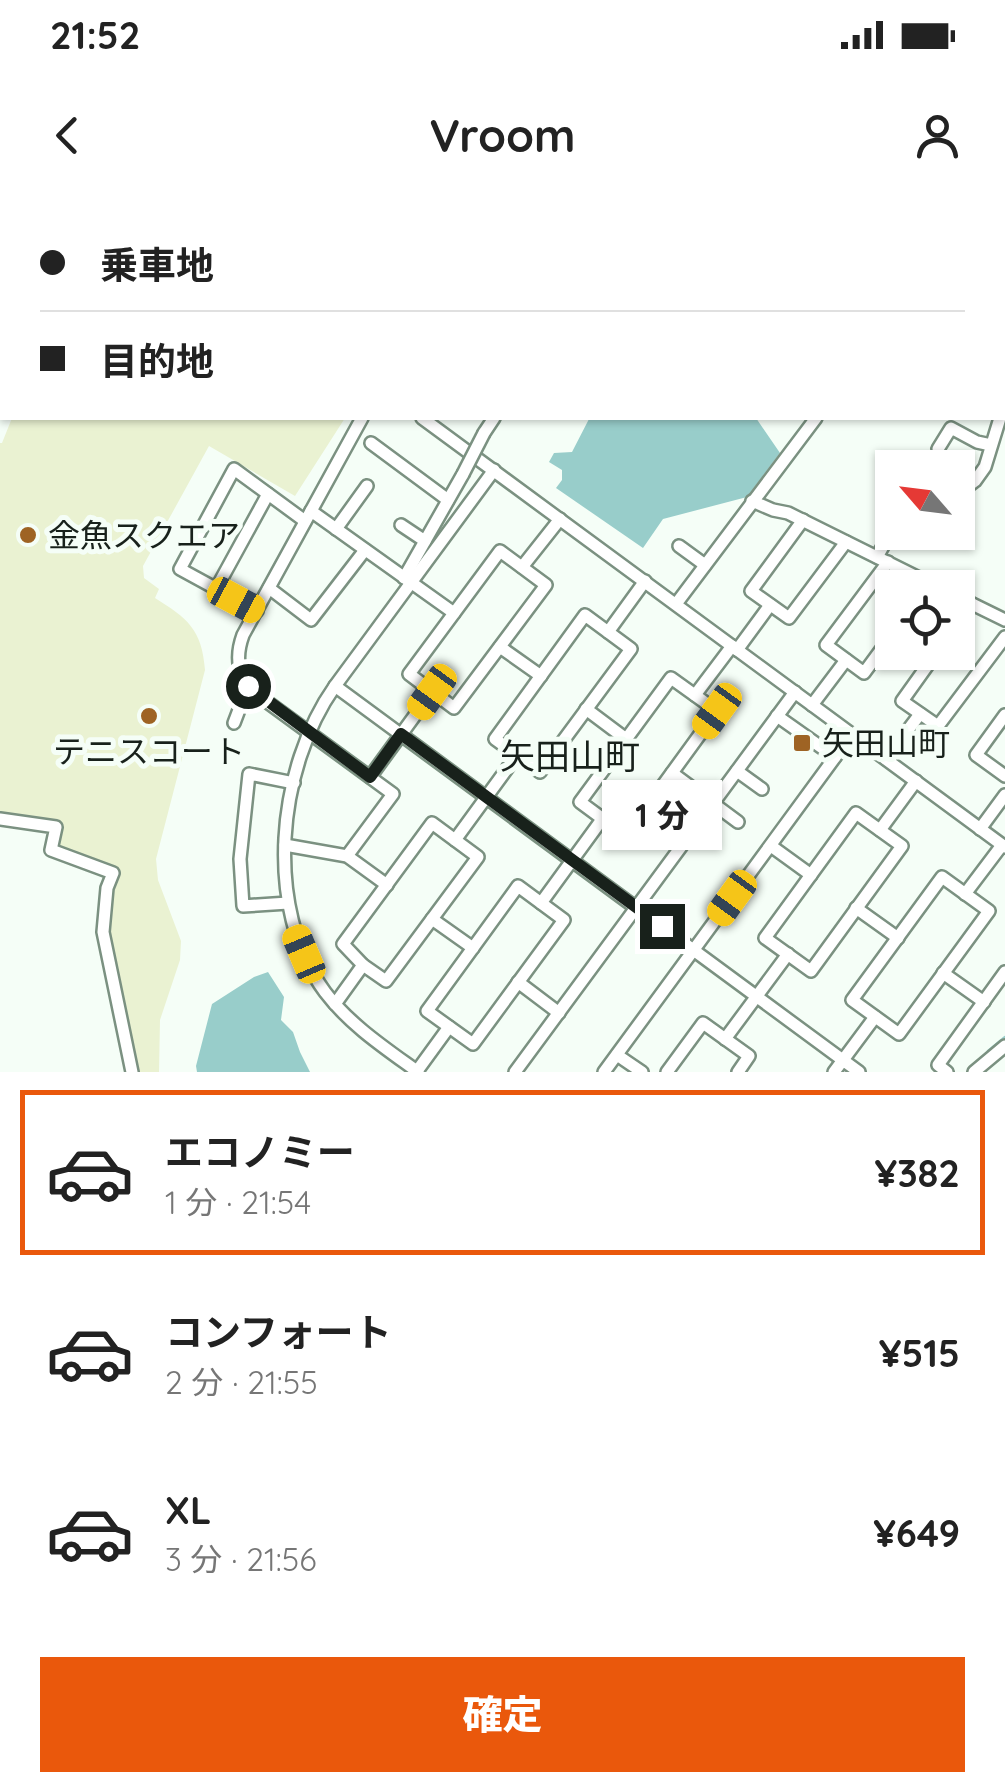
<!DOCTYPE html>
<html lang="ja">
<meta charset="utf-8">
<style>
:root{--surface:#fff;--page:#f2f2f2;--text:#222;--muted:#767676;--line:#e0e0e0;--accent:#ea580c}
body{margin:0;font-family:Quicksand,"Noto Sans JP",sans-serif;background:var(--page);color:var(--text);height:100vh;display:flex;flex-direction:column;font-size:38px;white-space:nowrap}
*{box-sizing:border-box;margin:0}
p{font-size:32px;color:var(--muted)}
.icon{flex:none;width:55px;height:55px;fill:none;stroke:currentColor;stroke-width:2;stroke-linecap:round;stroke-linejoin:round}
.map{position:relative;height:872px;overflow:hidden}
.side{display:flex;flex-direction:column;background:var(--surface);flex:1}
.side>*{flex:none}
.banner{position:absolute;left:0px;top:0px;width:1005px;height:220px;box-shadow:0 2px 8px #0004;display:grid;align-content:center;height:220px;padding:0 40px;background:var(--surface)}
.needle{width:65px;rotate:298deg}
.buttons{position:absolute;left:875px;top:250px;display:grid;gap:20px}
.buttons a{display:grid;place-items:center;width:100px;height:100px;border-radius:0px;background:var(--surface);box-shadow:0 2px 8px #0004;font-size:50px}
.end{position:absolute;width:45px;height:45px;margin:-22px;border:12px solid #18211b;background:#fff;box-shadow:0 0 0 5px #fff}
.from{border-radius:50%}
.bubble{position:absolute;height:70px;border-radius:0px;background:var(--surface);box-shadow:0 2px 8px #0004;font-size:32px;font-weight:800;line-height:70px;text-align:center}
.car{position:absolute;width:30px;height:60px;margin:-30px -15px;border-radius:12px;box-shadow:0 0 8px 2px #0007;background:linear-gradient(#f5c518 24%,#345 0 40%,#f5c518 0 76%,#345 0 86%,#f5c518 0)}
.banner b{display:flex;align-items:center;gap:35px;height:95px;font-size:38px}
.banner b+b{border-top:2px solid var(--line)}
.banner i{width:25px;height:25px;background:var(--text)}
ul{padding:18px 0 0;list-style:none}
li{display:flex;align-items:center;gap:30px;height:165px;margin:0 20px 15px;padding:0 20px;border:5px solid transparent;border-radius:0px}
li div{flex:1}
li b{display:block;font-size:38px}
li em{font-style:normal;font-weight:800}
li.on{border-color:var(--accent)}
li>.icon{width:90px;height:90px;stroke-width:1.5}
.action{display:flex;gap:20px;margin-top:auto;padding:20px 40px}
.action a{flex:1;height:115px;border-radius:0px;background:var(--accent);color:#fff;font-size:40px;font-weight:800;line-height:115px;text-align:center}
.status{display:flex;justify-content:space-between;align-items:center;height:70px;padding:0 50px;background:var(--surface);direction:ltr}
.status svg{height:28px;fill:currentColor}
header{display:flex;justify-content:space-between;align-items:center;height:130px;padding:0 40px;background:var(--surface);font-size:45px;font-weight:800}
.map>svg:first-child{display:block}
</style>
<div class="status"><b>21:52</b><svg viewBox="0 0 49 12"><path d="M0 12V9h3v3zM5 12V6h3v6zM10 12V3h3v9zM15 12V0h3v12zM26 1h20v11H26zM47 4h2v5h-2z"/></svg></div>
<header><svg class="icon" aria-label="back" viewBox="0 0 24 24"><path d="M15 5l-7 7 7 7"/></svg>Vroom<svg class="icon" aria-label="person" viewBox="0 0 24 24"><circle cx="12" cy="8" r="4"/><path d="M4 21q1-7 8-7t8 7"/></svg></header>
<div class="map">
<svg width="1005" height="872" viewBox="0 0 1005 872">
<rect width="100%" height="100%" fill="#f5fef7"/>
<path fill="#eaf2d2" d="M12,218H345L295,296L209,246L143,366L144,378L159,389L155,398C187,418 202,429 205,470L156,659L158,680L181,741L180,760L160,820L159,872H135L105,719L112,669L54,649L59,623L0,613V243H2Z"/>
<g fill="#98cdca">
<polygon points="600,218 756,218 780,253 747,297 663,319 643,348 556,288 562,280 562,270 549,262 554,253 572,252 589,219"/>
<polygon points="268,772 284,797 281,820 293,832 300,852 310,872 197,872 196,866 212,804 254,777"/>
</g>
<g fill="none" stroke-linecap="round" stroke-linejoin="round">
<polyline stroke="#98cdca" stroke-width="2.5" points="988,851 1005,837"/>
<g stroke="#7b9181" stroke-width="16">
<g id="minor">
<polyline points="128,0 131,2"/>
<polyline points="173,0 180,2"/>
<polyline points="1002,9 1005,6"/>
<polyline points="1002,51 1005,50"/>
<polyline points="1002,124 1005,125"/>
<polyline points="422,218 1005,647"/>
<polyline points="484,233 494,218"/>
<polyline points="371,243 448,300"/>
<polyline points="938,249 951,228 977,242 991,245"/>
<polyline points="958,294 975,281 985,267 1000,218"/>
<polyline points="752,301 773,310 788,313 939,388"/>
<polyline points="311,311 454,413"/>
<polyline points="803,320 751,391 789,418 846,342"/>
<polyline points="401,325 425,341"/>
<polyline points="336,329 367,286"/>
<polyline points="679,346 705,365"/>
<polygon points="500,351 546,385 454,508 409,474"/>
<polyline points="877,357 892,330"/>
<polyline points="888,362 826,445 864,473 892,435"/>
<polyline points="522,367 560,319"/>
<polyline points="404,378 463,274"/>
<polyline points="269,388 311,420 365,350"/>
<polyline points="216,389 268,294"/>
<polyline points="958,397 1005,420"/>
<polyline points="676,404 816,218"/>
<polyline points="257,411 180,369 234,269 305,321"/>
<polygon points="585,415 631,449 540,572 495,539"/>
<polyline points="958,424 972,404"/>
<polyline points="608,432 645,381"/>
<polyline points="500,447 541,476"/>
<polyline points="737,450 770,405"/>
<polyline points="937,452 902,501 938,526 1005,437"/>
<polygon points="671,478 717,511 626,636 580,602"/>
<polyline points="335,486 859,872"/>
<polyline points="695,495 732,446"/>
<polyline points="812,505 846,460"/>
<polyline points="586,509 626,539"/>
<polyline points="1005,515 976,555 1005,576"/>
<polyline points="777,516 835,557"/>
<polyline points="234,523 248,486"/>
<polyline points="886,559 920,514"/>
<polyline points="737,571 762,589"/>
<polyline points="672,573 738,622"/>
<polyline points="370,577 432,492"/>
<polygon points="856,613 902,646 811,771 765,738"/>
<polyline points="0,619 56,627 51,650 113,673 107,688 103,732 132,872"/>
<polygon points="432,623 478,657 386,781 363,765 343,744"/>
<polyline points="980,629 1005,595"/>
<polyline points="880,630 916,581"/>
<polyline points="455,640 517,555"/>
<polyline points="285,645 347,656 387,685"/>
<polyline points="771,646 811,675"/>
<path d="M347,656L393,594L255,493C237,476 235,457 243,435L362,218"/>
<polygon points="942,677 989,711 899,834 852,800"/>
<polygon points="518,686 564,720 473,844 427,811"/>
<polyline points="965,694 1002,645"/>
<polyline points="288,703 243,706 240,659 249,574 294,583"/>
<polyline points="541,703 603,618"/>
<polyline points="856,708 898,738"/>
<polyline points="432,719 473,748"/>
<polyline points="943,773 984,802"/>
<polyline points="518,782 559,813"/>
<polyline points="335,804 363,765"/>
<polyline points="725,839 788,754"/>
<polyline points="617,855 642,872"/>
<polyline points="417,871 449,827"/>
<path d="M418,872C385,848 350,825 325,792C263,708 277,568 335,486L494,270"/>
<polyline points="515,872 795,492"/>
<polyline points="604,872 852,534"/>
<polyline points="667,872 703,823 749,856 738,872"/>
<polyline points="834,872 875,817"/>
<polyline points="947,872 938,865 1005,772"/>
<polyline points="974,872 1005,846"/>
</g>
</g>
<use href="#minor" stroke="#fff" stroke-width="11"/>
<g stroke="#7b9181" stroke-width="16" stroke-linecap="butt">
<polyline id="minor-bridge" points="463,274 484,233"/>
</g>
<use href="#minor-bridge" stroke="#fff" stroke-width="11"/>
</g>
<g fill="none" stroke-linecap="round" stroke-linejoin="round">
<polyline stroke="#18211b" stroke-width="12" points="248,486 370,577 401,534 662,726"/>
</g>
<g fill="#9e6324" stroke="#f5fef7" stroke-width="4">
<circle cx="28" cy="335" r="10"/>
<circle cx="149" cy="516" r="10"/>
<rect x="792" y="533" width="20" height="20" rx="5"/>
</g>
<g text-anchor="middle" dominant-baseline="central" stroke-width="10" stroke-linejoin="round" paint-order="stroke">
<g font-size="32" fill="#18211b" stroke="#f5fef7" text-anchor="start">
<text x="48" y="335">金魚スクエア</text>
<text x="822" y="543">矢田山町</text>
<text x="149" y="551" text-anchor="middle">テニスコート</text>
</g>
<g font-size="35" fill="#18211b" stroke="#f5fef7">
<text x="570" y="556">矢田山町</text>
</g>
</g>
</svg>
<div class="buttons">
<a><svg class="needle" viewBox="-14 -14 28 28"><path d="M0-13l5 13h-10z" fill="#e53935"/><path d="M0 13l5-13h-10z" fill="#767676"/></svg></a>
<a><svg class="icon" aria-label="locate" viewBox="0 0 24 24"><circle cx="12" cy="12" r="6"/><path d="M12 2v4M12 18v4M2 12h4M18 12h4"/></svg></a>
</div>
<i class="end from" style="left:248px;top:486px"></i>
<i class="end" style="left:662px;top:726px"></i>
<div class="bubble" style="left:602px;top:580px;width:120px">1 分</div>
<i class="car" style="left:236px;top:400px;rotate:118deg"></i>
<i class="car" style="left:432px;top:492px;rotate:216deg"></i>
<i class="car" style="left:717px;top:511px;rotate:216deg"></i>
<i class="car" style="left:732px;top:698px;rotate:216deg"></i>
<i class="car" style="left:304px;top:754px;rotate:337deg"></i>
<div class="banner">
<b><i class="from"></i>乗車地</b>
<b><i></i>目的地</b>
</div>
</div>
<section class="side">
<ul>
<li class="on"><svg class="icon" aria-label="car" viewBox="0 0 24 24"><path d="M5 17H2v-5l4-1 3-4h7l3 4 3 1v5h-3M9 17h6M6 11h13"/><circle cx="7" cy="17" r="2"/><circle cx="17" cy="17" r="2"/></svg><div><b>エコノミー</b><p>1 分 · 21:54</p></div><em>¥382</em></li>
<li><svg class="icon" aria-label="car" viewBox="0 0 24 24"><path d="M5 17H2v-5l4-1 3-4h7l3 4 3 1v5h-3M9 17h6M6 11h13"/><circle cx="7" cy="17" r="2"/><circle cx="17" cy="17" r="2"/></svg><div><b>コンフォート</b><p>2 分 · 21:55</p></div><em>¥515</em></li>
<li><svg class="icon" aria-label="car" viewBox="0 0 24 24"><path d="M5 17H2v-5l4-1 3-4h7l3 4 3 1v5h-3M9 17h6M6 11h13"/><circle cx="7" cy="17" r="2"/><circle cx="17" cy="17" r="2"/></svg><div><b>XL</b><p>3 分 · 21:56</p></div><em>¥649</em></li>
</ul>
<div class="action"><a>確定</a></div>
</section>
